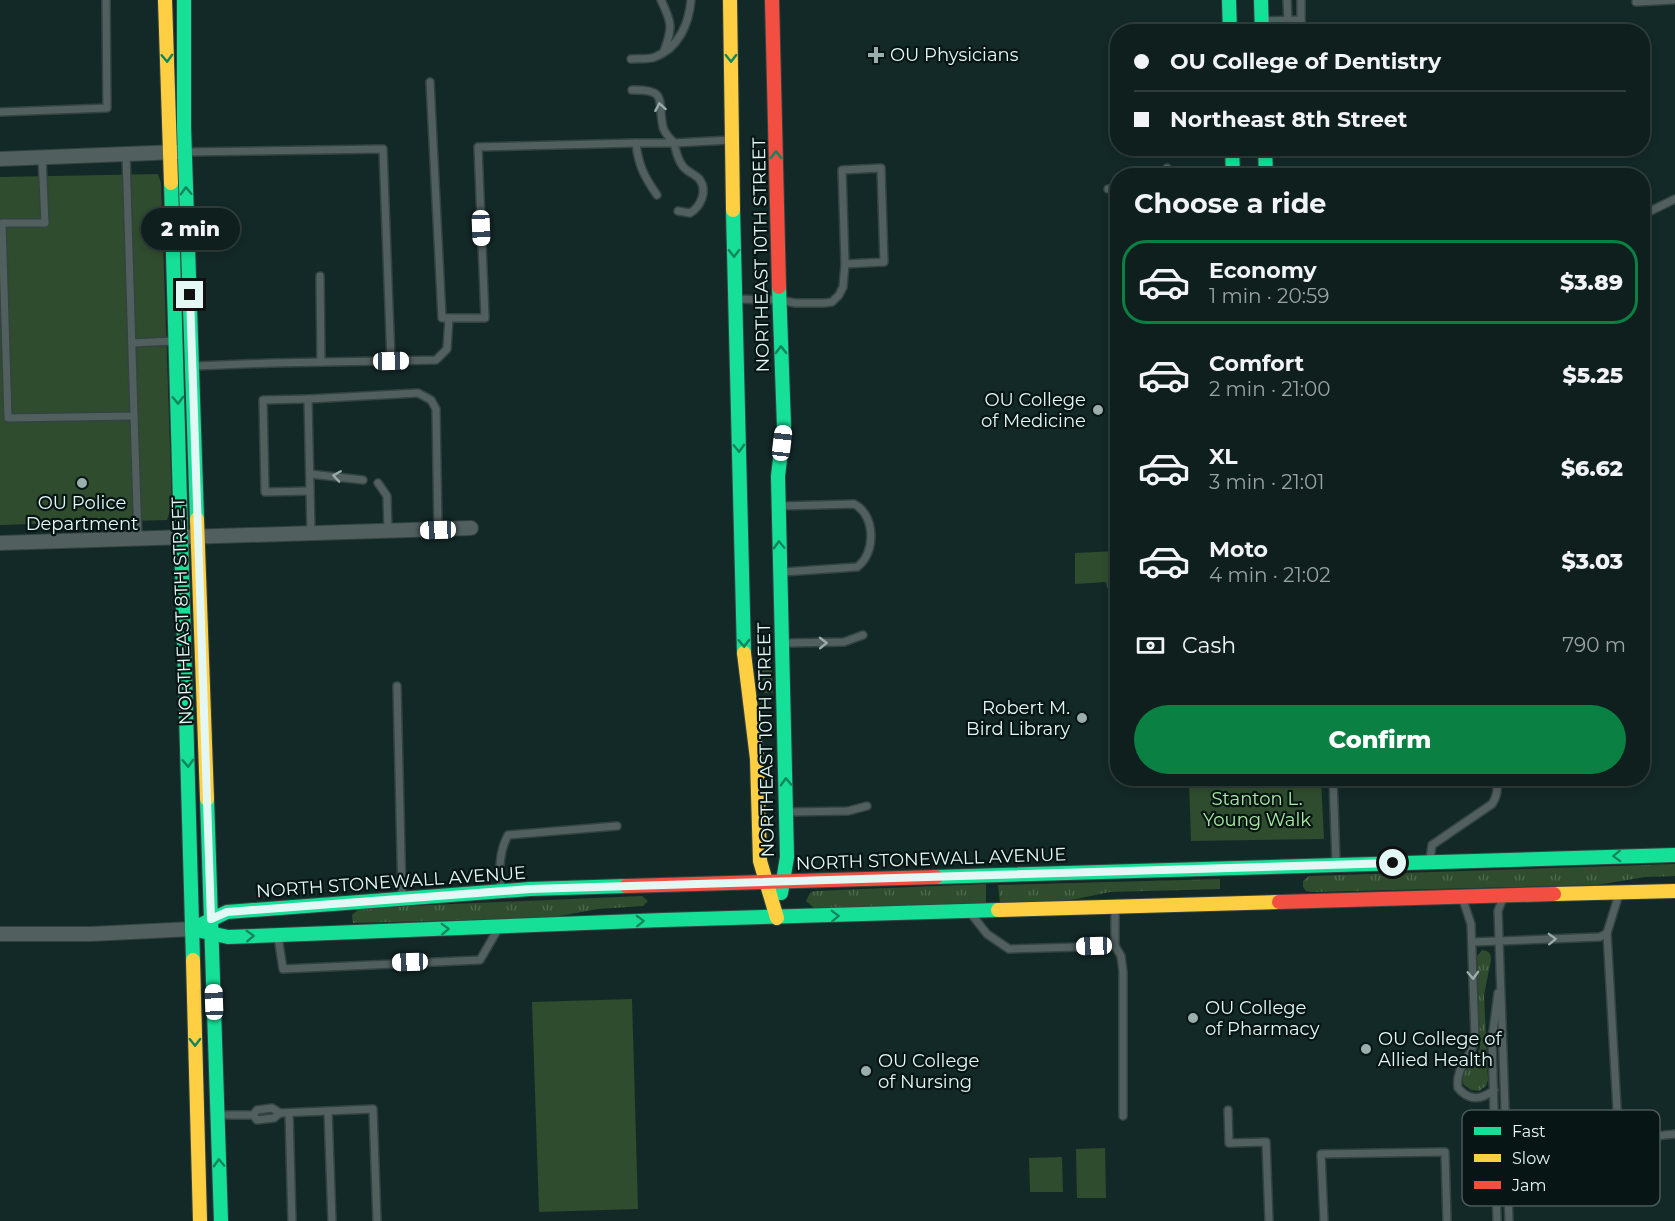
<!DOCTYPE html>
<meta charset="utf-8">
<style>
:root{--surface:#0e1f1d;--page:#1c2c2a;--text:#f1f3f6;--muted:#9ba2a4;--line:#2e3d3b;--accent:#0b8043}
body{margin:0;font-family:Montserrat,sans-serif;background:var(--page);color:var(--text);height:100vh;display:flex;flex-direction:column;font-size:22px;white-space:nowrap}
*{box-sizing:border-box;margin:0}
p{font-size:20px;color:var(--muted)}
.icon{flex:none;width:33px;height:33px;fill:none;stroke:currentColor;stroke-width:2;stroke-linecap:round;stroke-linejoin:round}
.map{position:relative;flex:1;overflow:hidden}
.panel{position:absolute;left:1110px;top:168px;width:540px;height:618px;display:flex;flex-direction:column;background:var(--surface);border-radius:24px;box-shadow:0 3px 9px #0003,0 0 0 2px var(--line)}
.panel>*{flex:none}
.guide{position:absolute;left:1110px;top:24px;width:540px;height:132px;border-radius:24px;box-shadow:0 3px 9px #0003,0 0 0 2px var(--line);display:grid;align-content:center;height:132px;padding:0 24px;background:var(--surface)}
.end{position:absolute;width:27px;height:27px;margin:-14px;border:8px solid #e3f7f5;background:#111;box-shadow:0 0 0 3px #111}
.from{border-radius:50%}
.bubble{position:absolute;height:42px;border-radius:21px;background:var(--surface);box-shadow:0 3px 9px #0003,0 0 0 2px var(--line);font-size:20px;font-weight:800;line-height:42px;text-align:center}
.car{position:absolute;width:18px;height:36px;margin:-18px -9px;border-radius:8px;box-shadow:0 0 4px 2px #0007;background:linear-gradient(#fff 24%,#345 0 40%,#fff 0 76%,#345 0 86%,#fff 0)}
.guide b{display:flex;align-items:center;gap:21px;height:57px;font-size:22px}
.guide b+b{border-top:2px solid var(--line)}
.guide i{width:15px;height:15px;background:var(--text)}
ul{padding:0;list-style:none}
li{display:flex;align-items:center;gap:18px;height:84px;margin:0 12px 9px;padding:0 12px;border:3px solid transparent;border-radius:24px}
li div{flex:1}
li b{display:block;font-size:22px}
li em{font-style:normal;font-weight:800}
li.current{border-color:var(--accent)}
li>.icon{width:54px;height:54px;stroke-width:1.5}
h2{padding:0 24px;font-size:27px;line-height:72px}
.pay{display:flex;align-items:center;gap:15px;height:66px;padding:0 24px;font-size:22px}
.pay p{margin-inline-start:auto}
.action{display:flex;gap:12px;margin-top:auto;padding:12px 24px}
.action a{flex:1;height:69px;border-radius:36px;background:var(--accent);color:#fff;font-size:24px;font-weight:800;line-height:69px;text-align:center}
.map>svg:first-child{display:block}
</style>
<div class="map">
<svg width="1675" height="1221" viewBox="0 0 1675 1221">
<defs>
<pattern id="grass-tufts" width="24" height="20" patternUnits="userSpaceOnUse" patternTransform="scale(1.5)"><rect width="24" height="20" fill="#2f4c2e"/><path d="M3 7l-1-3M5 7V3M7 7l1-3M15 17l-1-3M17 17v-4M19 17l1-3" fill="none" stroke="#4d674d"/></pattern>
</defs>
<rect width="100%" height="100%" fill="#132927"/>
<g fill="url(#grass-tufts)">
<polygon points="765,664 769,664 772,672 773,693 764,693 762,671"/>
<polygon points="1675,864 1675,876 1645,877 1597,885 1312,892 1306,891 1303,887 1303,881 1309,876"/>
<polygon points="1220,879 1220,889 1110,892 1057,903 1000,904 998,885"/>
<polygon points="986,884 986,905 814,908 806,901 810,893 814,891"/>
<polygon points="642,896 648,901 643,906 598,909 549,918 353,923 352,915 360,908"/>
<path d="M1482,950C1489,951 1491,953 1491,960L1484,995L1488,1080L1486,1086L1479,1091L1471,1090L1464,1085L1462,1079L1464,1071L1473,1064L1480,1048L1477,956Z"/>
</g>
<g fill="#2f4c2e">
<polygon points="158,174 161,183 172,505 167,520 0,525 0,177"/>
<polygon points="1117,551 1117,588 1107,588 1106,582 1075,584 1075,553"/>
<polygon points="1189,779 1321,779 1324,839 1191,841"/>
<polygon points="632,999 638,1209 539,1212 532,1002"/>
<polygon points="1105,1148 1106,1198 1077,1198 1076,1149"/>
<polygon points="1062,1157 1063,1192 1030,1192 1029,1158"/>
</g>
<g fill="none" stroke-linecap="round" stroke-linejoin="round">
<g stroke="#334341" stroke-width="10">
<g id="lane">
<path d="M661,0C672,23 673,27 664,51"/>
<polyline points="1287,0 1288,21"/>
<polyline points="1301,0 1301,20"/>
<polyline points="1636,2 1673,0"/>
<polyline points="1264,21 1301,20 1303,32"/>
<path d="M631,59C639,58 648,60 655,57C679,48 689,23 691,0"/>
<polyline points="430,82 442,318 485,318 478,147 636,143"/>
<path d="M632,90C669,89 657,101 663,127C664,133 670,138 674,143"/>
<polyline points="0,112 107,108 106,0"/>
<polyline points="186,152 383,149 391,361"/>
<polyline points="42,157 45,223 2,223 8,418 134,416 126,154"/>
<polyline points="1167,168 1167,176"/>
<polyline points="1108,189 1118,189"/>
<path d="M657,195C645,178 638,165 636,143H674"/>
<path d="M678,211L690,213C700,207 708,192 700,180C696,174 686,172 682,165C677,158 676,151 674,143L731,140"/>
<polyline points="1642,215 1675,199"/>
<polyline points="320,276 321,362"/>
<polyline points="737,299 779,300 795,303 824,303 832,302 839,295 843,287 845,264 842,170 881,168 884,262 845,264"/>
<polyline points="132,343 173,341"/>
<polyline points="195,366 271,363 436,360 447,349 449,318"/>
<polyline points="308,399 263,400 265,492 310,491"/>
<polyline points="134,416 138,539"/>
<polyline points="310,474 363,480"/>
<polyline points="378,483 387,496 388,532"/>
<path d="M780,506L854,504C876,515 876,554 857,567L783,572"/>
<polyline points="311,534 308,399 418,393 431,400 436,409 438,529"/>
<polyline points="785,643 844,642 863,635"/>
<polyline points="397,686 402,897"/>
<polyline points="1333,778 1336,862"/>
<polyline points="789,812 848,811 867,806"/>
<path d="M1430,859L1432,845L1492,804C1497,797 1499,787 1495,778"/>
<path d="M501,889C499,869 499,852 508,835L617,826"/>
<polyline points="1503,898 1498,911 1509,1221"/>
<path d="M1463,900L1471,924L1475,1038C1472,1060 1455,1065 1458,1088C1469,1101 1481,1100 1494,1090"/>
<polyline points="972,915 987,934 1009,949 1115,946 1115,910"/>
<path d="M1607,933L1618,1126C1629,1143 1657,1135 1675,1134"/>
<polyline points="278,937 283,969 480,960 498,929"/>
<polyline points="1472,942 1600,937 1607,933 1619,894"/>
<polyline points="1115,946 1121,956 1123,972 1123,1116"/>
<polyline points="1228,1110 1229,1143 1266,1142 1269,1221"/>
<polyline points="328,1111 332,1221"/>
<polyline points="280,1113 373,1109 377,1221"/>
<polyline points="289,1113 292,1221"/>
<polyline points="220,1115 253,1115 257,1120 274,1118 280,1113 272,1108 257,1110 253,1115"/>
<polyline points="1324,1221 1321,1154 1441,1152 1445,1152 1447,1221"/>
<polyline points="1497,1221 1492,1039 1498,993"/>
</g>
</g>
<g stroke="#334341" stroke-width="16">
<g id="street">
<polyline points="0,159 178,152"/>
<polyline points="0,543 471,528"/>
<polyline points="0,934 91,934 192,929"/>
</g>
</g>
<g stroke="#334341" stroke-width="16">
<g id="fast">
<polyline points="184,0 184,127 197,519"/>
<polyline points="1229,0 1230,32"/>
<polyline points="1261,0 1262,32"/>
<polyline points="1232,148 1233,176"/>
<polyline points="1265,148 1266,176"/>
<polyline points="171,183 193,960"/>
<polyline points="733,210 744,653"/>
<polyline points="779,287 784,426 778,476 787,857 781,893"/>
<polyline points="207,799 221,1221"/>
<polyline points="936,877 1675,855"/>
<polyline points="192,929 227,912 530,889 626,886"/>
<polyline points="192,929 228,937 663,920 998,910"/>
</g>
</g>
<g stroke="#334341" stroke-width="16">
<g id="slow">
<polyline points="165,0 171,183"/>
<polyline points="730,0 733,210"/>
<polyline points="197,519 207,799"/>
<polyline points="744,653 757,759 760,861 777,918"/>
<polyline points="1554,894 1675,891"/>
<polyline points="998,910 1279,902"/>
<polyline points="193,960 200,1221"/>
</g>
</g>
<g stroke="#334341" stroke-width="16">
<g id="jam">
<polyline points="772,0 779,287"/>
<polyline points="626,886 936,877"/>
<polyline points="1279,902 1554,894"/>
</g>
</g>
<use href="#lane" stroke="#51605f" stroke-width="7"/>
<use href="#street" stroke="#51605f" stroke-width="14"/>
<use href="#fast" stroke="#16e098" stroke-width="14"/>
<use href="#slow" stroke="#ffcf43" stroke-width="14"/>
<use href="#jam" stroke="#f24e42" stroke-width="14"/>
</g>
<defs><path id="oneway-chevron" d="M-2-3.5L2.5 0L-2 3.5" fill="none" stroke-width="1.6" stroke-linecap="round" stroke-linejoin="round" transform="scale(1.5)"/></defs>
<g stroke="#0f855d">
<use href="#oneway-chevron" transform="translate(167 58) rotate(88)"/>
<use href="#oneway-chevron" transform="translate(731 58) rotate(89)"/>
<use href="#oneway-chevron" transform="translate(776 155) rotate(-91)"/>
<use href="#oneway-chevron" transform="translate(186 191) rotate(-92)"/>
<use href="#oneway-chevron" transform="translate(734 253) rotate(89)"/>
<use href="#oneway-chevron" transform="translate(781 350) rotate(-91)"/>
<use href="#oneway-chevron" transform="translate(178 400) rotate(88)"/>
<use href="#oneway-chevron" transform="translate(739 448) rotate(88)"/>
<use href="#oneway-chevron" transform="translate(779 545) rotate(-92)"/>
<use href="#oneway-chevron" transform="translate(744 643) rotate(88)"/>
<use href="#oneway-chevron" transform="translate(188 763) rotate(88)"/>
<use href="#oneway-chevron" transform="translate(786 782) rotate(-92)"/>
<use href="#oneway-chevron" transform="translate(1617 856) rotate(178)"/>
<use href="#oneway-chevron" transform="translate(835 916) rotate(-2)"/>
<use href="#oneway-chevron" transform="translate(640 921) rotate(-2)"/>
<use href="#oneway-chevron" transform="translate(445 929) rotate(-2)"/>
<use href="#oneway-chevron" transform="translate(250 936) rotate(-2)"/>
<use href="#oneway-chevron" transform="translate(195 1042) rotate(89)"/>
<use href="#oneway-chevron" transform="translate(219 1163) rotate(-92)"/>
</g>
<g stroke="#9aacaa">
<use href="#oneway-chevron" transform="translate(660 107) rotate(-100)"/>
<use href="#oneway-chevron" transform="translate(337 476) rotate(-172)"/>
<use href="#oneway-chevron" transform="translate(823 643) rotate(-1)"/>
<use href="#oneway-chevron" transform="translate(1552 939) rotate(-2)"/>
<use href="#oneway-chevron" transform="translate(1473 975) rotate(88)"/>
</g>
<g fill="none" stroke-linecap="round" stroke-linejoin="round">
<polyline stroke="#e3f7f5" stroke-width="8" points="190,295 211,919 227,912 530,889 1393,863"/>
</g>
<g fill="#9aafad" stroke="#071614" stroke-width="2">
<path d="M873 46h6v6h6v6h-6v6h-6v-6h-6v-6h6z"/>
<circle cx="1098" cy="410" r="6"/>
<circle cx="82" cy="483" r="6"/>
<circle cx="1082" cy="718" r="6"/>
<circle cx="1193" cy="1018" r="6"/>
<circle cx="1366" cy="1049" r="6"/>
<circle cx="866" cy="1071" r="6"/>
</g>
<g text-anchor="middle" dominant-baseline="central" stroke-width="4.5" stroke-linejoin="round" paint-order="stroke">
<g font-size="18" fill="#e3f7f5" stroke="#071614" text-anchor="start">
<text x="890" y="55">OU Physicians</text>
<text x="1086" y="400" text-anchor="end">OU College<tspan x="1086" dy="21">of Medicine</tspan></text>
<text x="82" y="503" text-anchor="middle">OU Police<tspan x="82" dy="21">Department</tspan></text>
<text x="1070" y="708" text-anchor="end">Robert M.<tspan x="1070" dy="21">Bird Library</tspan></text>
<text x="1205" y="1008">OU College<tspan x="1205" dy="21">of Pharmacy</tspan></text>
<text x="1378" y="1039">OU College of<tspan x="1378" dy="21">Allied Health</tspan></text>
<text x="878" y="1061">OU College<tspan x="878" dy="21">of Nursing</tspan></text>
</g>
<g font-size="18" fill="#e3f7f5" stroke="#071614">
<text transform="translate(761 255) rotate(-91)">NORTHEAST 10TH STREET</text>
<text transform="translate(182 611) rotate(-92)">NORTHEAST 8TH STREET</text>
<text transform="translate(766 740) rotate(-91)">NORTHEAST 10TH STREET</text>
<text transform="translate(931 859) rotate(-2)">NORTH STONEWALL AVENUE</text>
<text transform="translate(391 882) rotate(-4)">NORTH STONEWALL AVENUE</text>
</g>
<g font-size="18" fill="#aaeda2" stroke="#071614">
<text x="1257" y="799">Stanton L.<tspan x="1257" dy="21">Young Walk</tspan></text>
</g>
</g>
<rect x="1462" y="1110" width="198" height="96" rx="9" fill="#071614" stroke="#495a58" stroke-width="1.5"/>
<rect x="1474" y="1127" width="27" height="8" fill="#16e098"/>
<rect x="1474" y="1154" width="27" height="8" fill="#ffcf43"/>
<rect x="1474" y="1181" width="27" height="8" fill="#f24e42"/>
<g font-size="16" fill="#e3f7f5">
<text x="1512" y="1137">Fast</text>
<text x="1512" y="1164">Slow</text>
<text x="1512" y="1191">Jam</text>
</g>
</svg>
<i class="end from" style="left:1393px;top:863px"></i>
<i class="end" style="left:190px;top:295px"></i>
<div class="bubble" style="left:141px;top:208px;width:99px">2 min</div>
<i class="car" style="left:481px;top:228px;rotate:178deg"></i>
<i class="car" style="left:391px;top:361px;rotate:89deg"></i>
<i class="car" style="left:782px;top:443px;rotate:7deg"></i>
<i class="car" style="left:438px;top:530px;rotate:268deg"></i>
<i class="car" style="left:1094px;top:946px;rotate:268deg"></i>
<i class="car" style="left:410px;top:962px;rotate:268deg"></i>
<i class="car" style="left:214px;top:1002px;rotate:358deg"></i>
<div class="guide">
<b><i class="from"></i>OU College of Dentistry</b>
<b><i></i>Northeast 8th Street</b>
</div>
<section class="panel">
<h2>Choose a ride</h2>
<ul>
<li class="current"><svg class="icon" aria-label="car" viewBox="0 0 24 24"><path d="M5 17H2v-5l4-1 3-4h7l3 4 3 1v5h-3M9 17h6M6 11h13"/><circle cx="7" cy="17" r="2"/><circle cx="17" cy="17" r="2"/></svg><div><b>Economy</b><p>1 min · 20:59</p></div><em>$3.89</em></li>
<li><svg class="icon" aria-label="car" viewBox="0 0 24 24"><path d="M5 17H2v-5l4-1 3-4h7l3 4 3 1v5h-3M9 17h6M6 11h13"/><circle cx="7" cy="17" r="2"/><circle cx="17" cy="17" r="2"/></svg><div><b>Comfort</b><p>2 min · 21:00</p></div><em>$5.25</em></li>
<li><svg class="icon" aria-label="car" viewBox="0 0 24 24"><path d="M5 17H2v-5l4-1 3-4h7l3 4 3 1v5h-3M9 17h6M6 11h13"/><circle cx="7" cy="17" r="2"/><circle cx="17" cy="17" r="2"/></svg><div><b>XL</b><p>3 min · 21:01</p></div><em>$6.62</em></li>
<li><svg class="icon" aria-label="car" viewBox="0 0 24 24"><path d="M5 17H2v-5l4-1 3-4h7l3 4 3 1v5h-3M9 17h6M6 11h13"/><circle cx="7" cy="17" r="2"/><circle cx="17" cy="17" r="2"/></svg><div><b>Moto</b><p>4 min · 21:02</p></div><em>$3.03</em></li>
</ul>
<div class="pay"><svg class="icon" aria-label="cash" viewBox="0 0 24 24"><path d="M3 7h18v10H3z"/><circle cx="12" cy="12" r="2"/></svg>Cash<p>790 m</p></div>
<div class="action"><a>Confirm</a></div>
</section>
</div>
